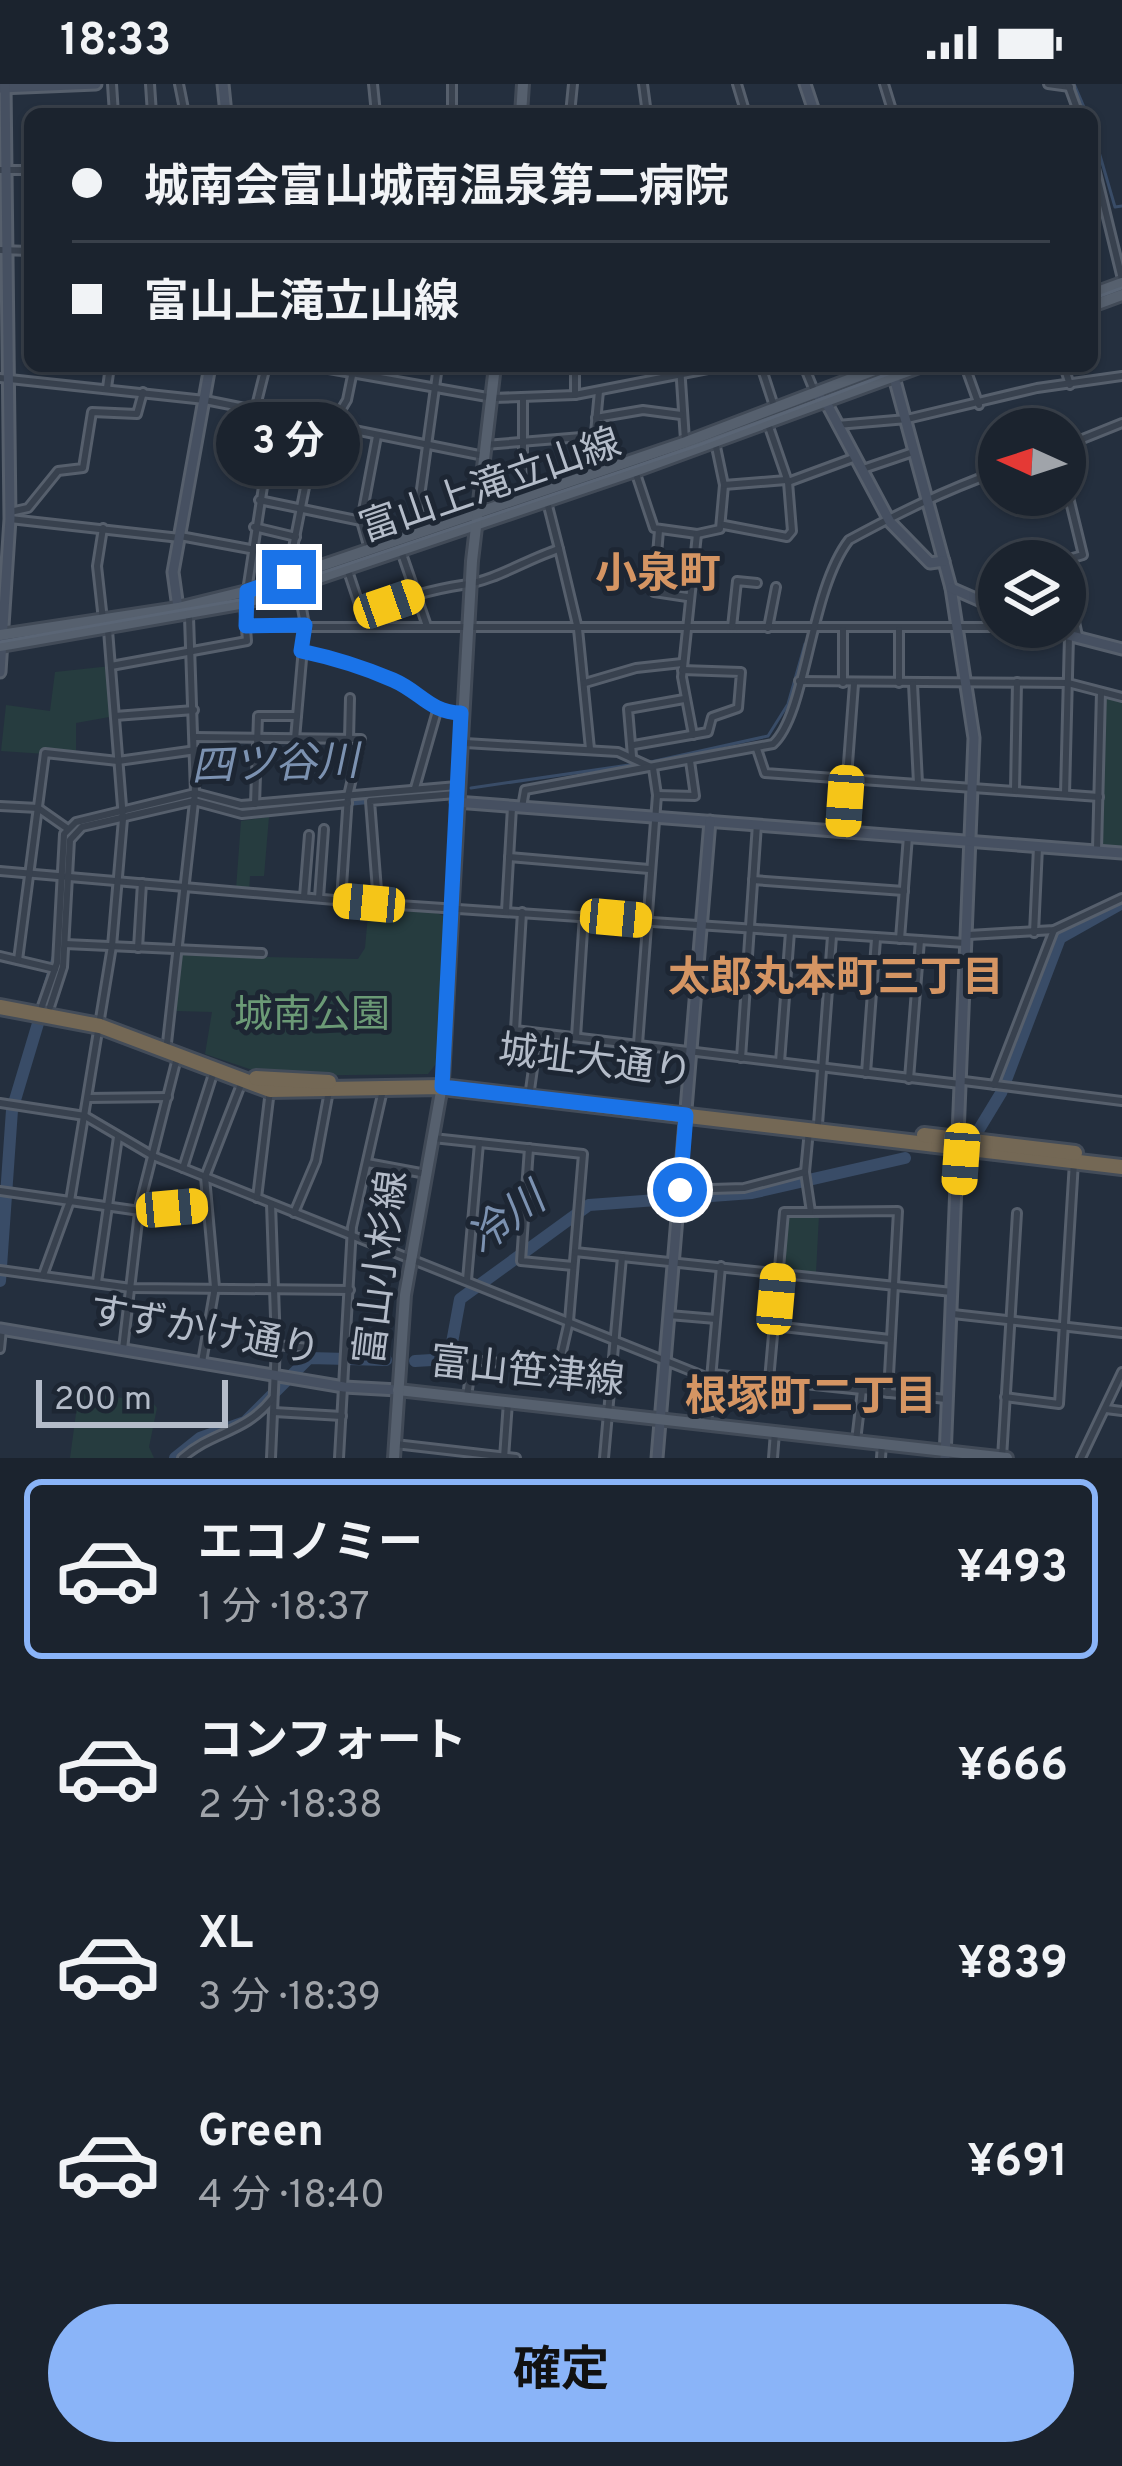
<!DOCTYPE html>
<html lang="ja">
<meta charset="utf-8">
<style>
:root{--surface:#1b232e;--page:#242b36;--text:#f1f3f6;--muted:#a0a4aa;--line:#39404a;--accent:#8ab4f8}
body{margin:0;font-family:Overpass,"Noto Sans JP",sans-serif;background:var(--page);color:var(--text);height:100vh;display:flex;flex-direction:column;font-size:45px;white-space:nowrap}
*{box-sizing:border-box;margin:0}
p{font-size:39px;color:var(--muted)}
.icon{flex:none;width:66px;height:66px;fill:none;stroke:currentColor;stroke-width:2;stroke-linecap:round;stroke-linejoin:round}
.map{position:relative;height:1374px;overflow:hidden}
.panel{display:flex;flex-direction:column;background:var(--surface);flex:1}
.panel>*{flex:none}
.banner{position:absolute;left:24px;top:24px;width:1074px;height:264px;border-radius:18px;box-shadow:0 3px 9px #0004,0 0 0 3px var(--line);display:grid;align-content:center;height:264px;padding:0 48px;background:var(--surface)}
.needle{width:78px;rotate:273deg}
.controls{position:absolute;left:978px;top:324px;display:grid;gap:24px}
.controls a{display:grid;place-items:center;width:108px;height:108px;border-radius:50%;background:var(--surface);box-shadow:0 3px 9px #0004,0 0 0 3px var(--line);font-size:60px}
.scale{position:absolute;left:36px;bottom:30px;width:192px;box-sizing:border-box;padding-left:12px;border:6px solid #b4bcc9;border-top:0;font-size:33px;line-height:42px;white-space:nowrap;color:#b4bcc9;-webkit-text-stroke:9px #1d2633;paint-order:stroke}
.end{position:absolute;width:54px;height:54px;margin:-27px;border:15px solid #1a73e8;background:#fff;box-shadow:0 0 0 6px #fff}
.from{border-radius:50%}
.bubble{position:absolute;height:84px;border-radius:42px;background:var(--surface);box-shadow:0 3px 9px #0004,0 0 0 3px var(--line);font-size:39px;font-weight:700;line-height:84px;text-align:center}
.car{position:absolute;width:36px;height:72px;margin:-36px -18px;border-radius:15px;box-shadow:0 0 9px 3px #0007;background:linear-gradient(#f5c518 24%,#345 0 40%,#f5c518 0 76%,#345 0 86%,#f5c518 0)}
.banner b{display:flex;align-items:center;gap:42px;height:114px;font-size:45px}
.banner b+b{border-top:3px solid var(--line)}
.banner i{width:30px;height:30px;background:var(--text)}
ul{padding:21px 0 0;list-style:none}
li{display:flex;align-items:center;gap:36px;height:180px;margin:0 24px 18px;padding:0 24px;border:6px solid transparent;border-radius:18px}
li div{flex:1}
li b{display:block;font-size:45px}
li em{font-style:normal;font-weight:700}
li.on{border-color:var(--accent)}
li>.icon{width:108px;height:108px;stroke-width:1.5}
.cta{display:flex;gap:24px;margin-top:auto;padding:24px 48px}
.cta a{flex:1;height:138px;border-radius:72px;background:var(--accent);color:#111;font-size:48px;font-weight:700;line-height:138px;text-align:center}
.status{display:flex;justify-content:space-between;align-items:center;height:84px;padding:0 60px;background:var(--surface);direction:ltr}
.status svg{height:33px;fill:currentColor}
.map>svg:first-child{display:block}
</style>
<div class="status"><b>18:33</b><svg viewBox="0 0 49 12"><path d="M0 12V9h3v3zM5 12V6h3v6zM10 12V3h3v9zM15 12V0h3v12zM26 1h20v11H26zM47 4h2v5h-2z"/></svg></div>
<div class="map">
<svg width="1122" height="1374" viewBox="0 0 1122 1374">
<rect width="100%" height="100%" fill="#242f3e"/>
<g fill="#263c3f">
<polygon points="111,582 115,632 76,639 76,672 1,667 6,621 50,627 55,588"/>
<polygon points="1106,611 1122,616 1122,764 1102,763"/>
<polygon points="269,733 264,792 250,792 249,807 236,805 241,737"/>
<polygon points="369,819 418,822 444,832 436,980 428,990 270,992 205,970 212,928 176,927 181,871 358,875 365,864"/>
<polygon points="789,1131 819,1131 816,1189 782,1183"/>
<polygon points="79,1307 153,1319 157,1324 149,1363 154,1374 70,1374"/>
</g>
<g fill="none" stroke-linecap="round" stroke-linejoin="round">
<g stroke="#394c67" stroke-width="3">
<polyline points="1074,0 1087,30"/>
<polyline points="1092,44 1115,123 1122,122"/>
<polyline points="646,679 768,652 788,620 805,560"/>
<polyline points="471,704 636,680"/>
</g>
<g stroke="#394c67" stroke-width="12">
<polyline points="135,728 197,713 244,726 441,707"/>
<polyline points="65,792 69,749 82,739 115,733"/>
<polyline points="978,1047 1001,1009 1060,854 1122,819"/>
<polyline points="0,1197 12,1026 60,866"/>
<polyline points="415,1277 449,1275 460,1215 589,1121 752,1109 905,1074"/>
<polyline points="175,1374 200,1354 245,1338 309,1274 386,1276"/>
</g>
<g stroke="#565f6c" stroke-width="12">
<g id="street">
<polyline points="112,0 114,30"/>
<polyline points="150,0 152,30"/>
<polyline points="179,0 185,30"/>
<polyline points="373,0 376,30"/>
<polyline points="643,0 647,30"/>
<polyline points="737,0 746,30"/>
<polyline points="1048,0 1070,3"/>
<polyline points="1068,0 1079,30"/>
<polyline points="452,30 452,0"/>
<polyline points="570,30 573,0"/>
<polyline points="880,30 892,26 884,0"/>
<polyline points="1092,72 1122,195"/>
<polyline points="0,86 30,86"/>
<polyline points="0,166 30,167"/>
<polyline points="312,282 493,314 575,311 723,282"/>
<polyline points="575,282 575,311"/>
<polyline points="680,282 685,356"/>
<polyline points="761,282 774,322"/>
<polyline points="804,282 815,309"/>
<polyline points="965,282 979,321"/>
<polyline points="1064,282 1070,301"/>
<polyline points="0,294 205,316 484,372"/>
<polyline points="107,304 110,282"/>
<polyline points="523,314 523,393 529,411"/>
<polyline points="255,326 266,282"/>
<polyline points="596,334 643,326 681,331"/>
<polyline points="837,341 907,335 1037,304 1122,292"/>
<polyline points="485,361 594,352"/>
<polyline points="1065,362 1122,339"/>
<polyline points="863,385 913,368"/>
<polyline points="598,386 593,370 599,307"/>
<polyline points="635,387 654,444 697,450 720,445 724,401 715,358"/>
<polyline points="788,398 853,374"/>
<polyline points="724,401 786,396"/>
<polyline points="259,416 361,437"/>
<polyline points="547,418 559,465"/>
<polyline points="10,428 28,424 58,387 83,384 92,328 137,330 143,308"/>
<polyline points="10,435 180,454"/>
<polyline points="724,441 787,453 792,447 788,398 768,340"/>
<polyline points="254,443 296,453"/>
<polyline points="103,444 97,482 103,536"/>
<polyline points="423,444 418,427 438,282"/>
<polyline points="659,446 654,508 687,513"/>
<polyline points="180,452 250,465"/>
<polyline points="369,465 361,437 377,352"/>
<polyline points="401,467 427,542"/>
<polyline points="1062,477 1083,471 1065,397"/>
<polyline points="347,484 366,541"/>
<polyline points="1065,491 1078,552"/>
<polyline points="247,507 274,331"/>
<path d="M362,528C396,517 428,506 462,501C495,497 527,475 559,465L578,545L590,665"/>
<polyline points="246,543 1027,543"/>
<polyline points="732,543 737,497 757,499"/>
<polyline points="768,544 776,503"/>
<polyline points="899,546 899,599"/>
<path d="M301,567C334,574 363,583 393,596C421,608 429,627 461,629"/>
<polyline points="111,582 247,557 244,520"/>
<polyline points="799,597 1068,599 1122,613"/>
<polyline points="585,599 636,584 682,579"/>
<polyline points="843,599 843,546"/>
<polyline points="913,600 918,699"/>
<polyline points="115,632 194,626"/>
<polyline points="693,651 682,593 697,450"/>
<polyline points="195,653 361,655 348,712 341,817"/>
<polyline points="295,655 305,541 292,469 310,378 347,316 354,282"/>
<polyline points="349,655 350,614"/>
<polyline points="465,659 618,668 653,684 657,711 638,960"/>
<polyline points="634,661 708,648 712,633 738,624 741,588 682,586"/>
<polyline points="757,665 765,689 1099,713"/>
<polyline points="632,672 628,625 684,615"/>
<polyline points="415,704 437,627"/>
<polyline points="1015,706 1017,598"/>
<polyline points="1065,710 1069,552"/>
<polyline points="657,711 695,712 690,677"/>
<polyline points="255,720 258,632 297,632"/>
<polyline points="0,722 38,724 68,745"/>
<path d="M522,723L525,706L773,660C807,629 809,508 849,456C899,429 943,407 999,387"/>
<polyline points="843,746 854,600"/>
<polyline points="1097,766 1101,608"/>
<polyline points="509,773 649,785"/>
<polyline points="0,787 369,819 965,859"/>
<polyline points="753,796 904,807"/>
<polyline points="304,813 309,751"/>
<polyline points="319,814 324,745"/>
<polyline points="378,819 370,717 456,710"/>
<polyline points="506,827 512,723"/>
<polyline points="522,828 515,946 960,1000"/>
<polyline points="1034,849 1038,763"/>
<polyline points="969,851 1054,846 1122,814"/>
<polyline points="900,855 908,752"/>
<polyline points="65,860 262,869"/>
<polyline points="138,864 142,799"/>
<polyline points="0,872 55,885"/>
<polyline points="18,876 45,669 118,677 196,666"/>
<polyline points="42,922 57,879 64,750 76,738 195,709 241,721 457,702"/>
<polyline points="50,923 63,883 70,756 82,743 194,717 242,730 348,719"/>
<polyline points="576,953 584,831"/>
<polyline points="167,959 195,709 189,533"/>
<polyline points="741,974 757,740"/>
<polyline points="780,978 790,848"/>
<polyline points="866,989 876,855"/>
<polyline points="909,995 920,856"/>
<polyline points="964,997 1122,1017"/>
<polyline points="994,1001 1054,846"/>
<polyline points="530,1006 538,949"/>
<polyline points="88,1014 168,1013"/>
<polyline points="0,1019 85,1032 153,1072 711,1295"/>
<polyline points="818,1040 832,852"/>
<polyline points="809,1046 805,1088 811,1128 898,1127 888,1309"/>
<polyline points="433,1054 583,1070 569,1237 558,1285"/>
<polyline points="529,1064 521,1177 573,1182"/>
<polyline points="367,1079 426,1090"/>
<polyline points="183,1084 214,987"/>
<polyline points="679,1106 744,1104 805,1088"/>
<polyline points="0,1107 140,1127 205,1121"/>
<polyline points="257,1114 270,1006"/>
<polyline points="271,1120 276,1261 271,1374"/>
<polyline points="294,1129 316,1077 329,1007"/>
<polyline points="575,1168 952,1208"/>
<polyline points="0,1186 131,1204 350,1206"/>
<polyline points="43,1191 70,1117 112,862 123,735 108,546"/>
<polyline points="467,1196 479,1059"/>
<polyline points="97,1198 118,1053"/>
<polyline points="953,1230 1122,1249"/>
<polyline points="669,1231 716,1235"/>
<polyline points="774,1242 890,1255"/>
<polyline points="276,1261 310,1264"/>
<polyline points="0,1265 2,1245"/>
<polyline points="123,1265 140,1120 177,974"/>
<polyline points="202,1278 215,1203 205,1093 242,998"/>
<polyline points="712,1290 946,1315"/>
<polyline points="769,1296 784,1128 810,1128"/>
<polyline points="467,1313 472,1276 612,1291"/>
<polyline points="1005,1313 1059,1320 1074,1078"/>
<polyline points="1106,1325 1122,1327"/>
<polyline points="274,1328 342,1332"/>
<polyline points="707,1340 721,1182"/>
<polyline points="856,1357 862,1306"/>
<polyline points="395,1360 516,1374"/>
<path d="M182,1374C214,1346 244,1350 272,1315"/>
<polyline points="339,1374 352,1143 383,1006"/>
<polyline points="504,1374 508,1318"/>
<polyline points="604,1374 622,1173"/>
<polyline points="773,1374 775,1348"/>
<polyline points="881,1374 882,1360"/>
<polyline points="1002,1374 1017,1129"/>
<polyline points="1081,1374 1122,1288"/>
</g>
</g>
<g stroke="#565f6c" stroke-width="15">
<g id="secondary">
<polyline points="223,0 226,30"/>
<polyline points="805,0 815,30"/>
<polyline points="0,4 96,0"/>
<polyline points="891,282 951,504 974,654 945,1374"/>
<polyline points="815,309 828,322 890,438 930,479 944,477"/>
<polyline points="951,504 999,525"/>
<polyline points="178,524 173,488 210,282"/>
<polyline points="1037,543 1122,565"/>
<polyline points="0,588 10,435 5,0"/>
<polyline points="456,718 1122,769"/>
<polyline points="0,1245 344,1303 398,1306"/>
<polyline points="657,1374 710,737"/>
</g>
</g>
<g stroke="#414a57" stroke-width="16">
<g id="primary">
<polyline points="521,30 523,0"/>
<polyline points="1092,210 1122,199"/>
<polyline points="1092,222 1122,211"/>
<polyline points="0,551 178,524 247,507 686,358 885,282"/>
<polyline points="0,562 245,519 635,387 922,282"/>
<polyline points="398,1306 1007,1374"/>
<polyline points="394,1374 405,1211 443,996 472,477 495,282"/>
</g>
</g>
<g stroke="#434c59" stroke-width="20">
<g id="highway">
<polyline points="0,923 100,942 270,1006 442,1003 1122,1083"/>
<polyline points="256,994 329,998"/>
<polyline points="924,1051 1075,1069"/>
</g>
</g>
<use href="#street" stroke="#38414e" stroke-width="6"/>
<use href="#secondary" stroke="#465061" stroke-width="9"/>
<use href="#primary" stroke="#56606e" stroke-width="10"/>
<use href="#highway" stroke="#746855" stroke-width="14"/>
<g stroke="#5a6575" stroke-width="3">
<polyline points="1092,215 1122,204"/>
<polyline points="0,558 245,515 699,361 909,282"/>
</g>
</g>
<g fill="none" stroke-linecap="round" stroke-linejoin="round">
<path stroke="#1a73e8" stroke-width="15" d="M289,493L247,507L246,542L305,541L301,567C334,574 363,583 393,596C421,608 429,628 461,629L442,1003L686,1031L680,1106"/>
</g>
<g text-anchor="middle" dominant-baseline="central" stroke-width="10" stroke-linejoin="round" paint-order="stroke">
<g font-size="39" fill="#b4bcc9" stroke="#1d2633">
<text transform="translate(491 404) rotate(-19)">富山上滝立山線</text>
<text transform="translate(595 980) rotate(7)">城址大通り</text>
<text transform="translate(384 1184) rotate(-83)">富山小杉線</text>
<text transform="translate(204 1249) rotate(10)">すずかけ通り</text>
<text transform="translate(527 1290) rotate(6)">富山笹津線</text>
</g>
<g font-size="39" fill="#6b9a76" stroke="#1d2633">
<text x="312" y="933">城南公園</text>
</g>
<g font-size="42" font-weight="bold" fill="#d59563" stroke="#1d2633">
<text x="658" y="492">小泉町</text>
<text x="836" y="896">太郎丸本町三丁目</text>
<text x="811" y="1315">根塚町二丁目</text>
</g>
<g font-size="42" font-style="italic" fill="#7c92b1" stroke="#1d2633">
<text transform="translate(275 683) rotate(-2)">四ツ谷川</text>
<text transform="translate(508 1137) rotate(-37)">冷川</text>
</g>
</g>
</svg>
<div class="controls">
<a><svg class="needle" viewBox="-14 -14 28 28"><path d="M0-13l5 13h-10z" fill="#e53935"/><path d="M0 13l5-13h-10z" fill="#a0a4aa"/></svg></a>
<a><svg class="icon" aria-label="layers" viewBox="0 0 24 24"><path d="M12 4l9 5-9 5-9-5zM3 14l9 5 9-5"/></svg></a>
</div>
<div class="scale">200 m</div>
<i class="end from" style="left:680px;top:1106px"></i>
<i class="end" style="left:289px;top:493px"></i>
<div class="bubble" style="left:216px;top:318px;width:144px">3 分</div>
<i class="car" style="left:389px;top:520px;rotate:71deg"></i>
<i class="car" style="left:845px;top:717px;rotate:184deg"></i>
<i class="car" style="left:369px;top:819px;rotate:275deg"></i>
<i class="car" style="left:616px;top:834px;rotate:95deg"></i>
<i class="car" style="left:961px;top:1075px;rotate:184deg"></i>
<i class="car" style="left:172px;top:1124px;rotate:85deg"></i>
<i class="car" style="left:776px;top:1215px;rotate:5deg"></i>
<div class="banner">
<b><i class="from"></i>城南会富山城南温泉第二病院</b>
<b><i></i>富山上滝立山線</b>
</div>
</div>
<section class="panel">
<ul>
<li class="on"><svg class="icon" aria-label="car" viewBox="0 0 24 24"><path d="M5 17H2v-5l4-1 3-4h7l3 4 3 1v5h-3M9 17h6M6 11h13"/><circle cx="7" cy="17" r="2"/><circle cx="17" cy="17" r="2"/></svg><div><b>エコノミー</b><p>1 分 · 18:37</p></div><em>¥493</em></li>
<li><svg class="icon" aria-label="car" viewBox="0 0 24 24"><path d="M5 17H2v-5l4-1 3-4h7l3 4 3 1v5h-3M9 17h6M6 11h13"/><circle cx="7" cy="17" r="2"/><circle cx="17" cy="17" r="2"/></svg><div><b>コンフォート</b><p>2 分 · 18:38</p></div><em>¥666</em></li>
<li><svg class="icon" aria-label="car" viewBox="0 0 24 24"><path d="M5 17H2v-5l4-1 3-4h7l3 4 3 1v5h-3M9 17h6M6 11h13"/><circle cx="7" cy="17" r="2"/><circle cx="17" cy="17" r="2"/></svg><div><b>XL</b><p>3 分 · 18:39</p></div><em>¥839</em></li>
<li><svg class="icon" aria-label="car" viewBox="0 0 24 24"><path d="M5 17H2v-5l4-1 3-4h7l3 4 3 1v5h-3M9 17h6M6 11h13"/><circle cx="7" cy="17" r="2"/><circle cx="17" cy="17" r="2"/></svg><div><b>Green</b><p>4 分 · 18:40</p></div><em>¥691</em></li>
</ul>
<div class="cta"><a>確定</a></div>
</section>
